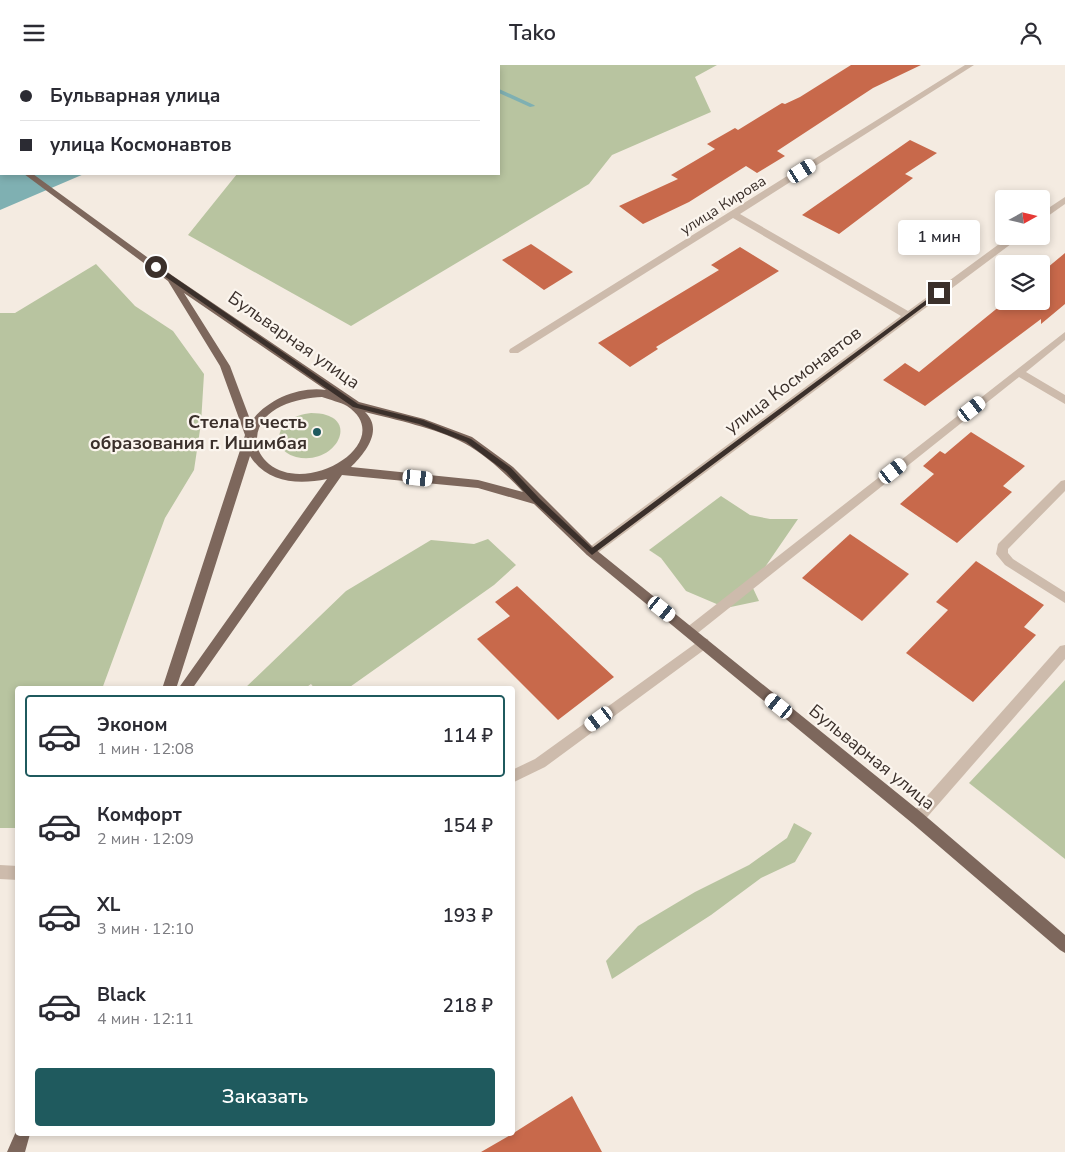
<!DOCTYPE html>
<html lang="ru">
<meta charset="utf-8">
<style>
:root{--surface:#fff;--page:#f2f2f3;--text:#2b2b33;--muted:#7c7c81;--line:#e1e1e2;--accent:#1f5a5e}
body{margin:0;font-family:"Nunito Sans",sans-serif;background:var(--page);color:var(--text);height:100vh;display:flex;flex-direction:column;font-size:19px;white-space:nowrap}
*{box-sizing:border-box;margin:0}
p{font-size:16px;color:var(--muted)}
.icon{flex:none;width:28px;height:28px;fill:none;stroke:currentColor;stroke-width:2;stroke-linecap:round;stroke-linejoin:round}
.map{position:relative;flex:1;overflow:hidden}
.details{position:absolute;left:15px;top:621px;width:500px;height:450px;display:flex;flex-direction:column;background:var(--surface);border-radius:5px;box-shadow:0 2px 8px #0003}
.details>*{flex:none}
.top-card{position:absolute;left:0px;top:0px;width:500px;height:110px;box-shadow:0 2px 8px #0003;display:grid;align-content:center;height:110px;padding:0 20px;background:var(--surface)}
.needle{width:32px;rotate:82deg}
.fabs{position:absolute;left:995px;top:125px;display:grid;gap:10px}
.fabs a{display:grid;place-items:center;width:55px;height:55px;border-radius:5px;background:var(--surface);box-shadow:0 2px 8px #0003;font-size:25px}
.end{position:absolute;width:22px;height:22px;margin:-11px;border:6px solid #3b302b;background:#fff;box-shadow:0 0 0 2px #fff}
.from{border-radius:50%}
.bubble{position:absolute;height:35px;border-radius:5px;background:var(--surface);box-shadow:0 2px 8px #0003;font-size:16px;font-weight:600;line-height:35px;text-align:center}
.car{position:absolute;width:15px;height:30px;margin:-15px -8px;border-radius:6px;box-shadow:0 0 4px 1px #0007;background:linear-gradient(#fff 24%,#345 0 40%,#fff 0 76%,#345 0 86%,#fff 0)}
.top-card b{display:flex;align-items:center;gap:18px;height:48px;font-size:19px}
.top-card b+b{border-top:1px solid var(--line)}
.top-card i{width:12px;height:12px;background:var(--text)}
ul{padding:9px 0 0;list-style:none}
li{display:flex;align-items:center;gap:15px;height:82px;margin:0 10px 8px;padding:0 10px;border:2px solid transparent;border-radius:5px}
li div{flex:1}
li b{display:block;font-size:19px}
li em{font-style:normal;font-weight:600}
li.active{border-color:var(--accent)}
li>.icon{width:45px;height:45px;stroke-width:1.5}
.primary-button{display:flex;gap:10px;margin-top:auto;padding:10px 20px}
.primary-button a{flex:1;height:58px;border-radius:5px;background:var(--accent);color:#fff;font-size:20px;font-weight:600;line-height:58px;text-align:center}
header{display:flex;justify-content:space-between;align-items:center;height:65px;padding:0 20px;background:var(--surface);font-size:22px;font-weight:600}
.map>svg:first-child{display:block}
</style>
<header><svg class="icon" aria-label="menu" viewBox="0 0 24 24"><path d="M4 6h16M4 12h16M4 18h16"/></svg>Tako<svg class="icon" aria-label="person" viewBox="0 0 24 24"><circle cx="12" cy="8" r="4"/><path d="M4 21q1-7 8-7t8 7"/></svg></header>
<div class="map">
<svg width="1065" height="1087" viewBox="0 0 1065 1087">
<rect width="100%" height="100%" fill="#f4ebe1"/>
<g fill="#b8c4a0">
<polygon points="408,0 717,0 695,12 711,47 612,90 589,119 351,261 188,170 237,109 499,109 499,1 406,1"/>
<polygon points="96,199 135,241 173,266 204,309 201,358 194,405 165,453 102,624 18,624 17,763 0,763 0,248 15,248"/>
<path d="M311,348C364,348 337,402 296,392C288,390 282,385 279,378C277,358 294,350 311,348Z"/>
<polygon points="721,431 750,450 770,454 798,454 752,521 759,536 726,543 686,526 661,493 649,485"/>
<polygon points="488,474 516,500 494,520 347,624 315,624 311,619 304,624 244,624 346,526 431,475 474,479"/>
<polygon points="1065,615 1065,794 969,718"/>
<polygon points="794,758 812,768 795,797 761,813 711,850 612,914 606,896 638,861 695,827 749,800 787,773"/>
</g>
<polygon fill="#7fb0b2" points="0,0 344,0 1,1 1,109 84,109 0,145"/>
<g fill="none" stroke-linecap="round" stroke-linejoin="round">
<g fill="#7fb0b2" fill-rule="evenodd">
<polygon points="454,0 461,0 462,1 455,1"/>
<polygon points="499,24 534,40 535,41 530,42 499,28"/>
</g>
</g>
<g fill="#c8694b">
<polygon points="851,0 921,0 873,23 777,86 785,91 757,108 746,101 689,137 643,159 619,141 678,114 671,110 715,84 707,79 735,63 738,65 782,38 785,39 800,32"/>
<polygon points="910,75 937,88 905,109 913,113 839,169 802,150"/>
<polygon points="531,179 573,207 544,225 502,195"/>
<polygon points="740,182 779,206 656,282 658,284 630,302 598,278 719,205 711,200"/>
<polygon points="1065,188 1065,239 1041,259 1041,254 925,341 883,315 905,298 919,307 1006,236 1041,236 1041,208"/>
<polygon points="971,367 1025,401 1003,421 1012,427 957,478 900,439 934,409 923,401 940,386 945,389"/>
<polygon points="850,469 909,509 862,556 802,513"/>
<polygon points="976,496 1044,540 1024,562 1036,570 973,637 906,588 948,545 936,537"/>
<polygon points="517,521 614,612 558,655 477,574 510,551 495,537"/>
<polygon points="572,1031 602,1087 481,1087 512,1069"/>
</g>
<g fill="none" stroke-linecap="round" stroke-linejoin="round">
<g fill="#cdbbac" fill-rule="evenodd">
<polygon points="965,0 974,0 740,149 908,246 1010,171 1021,171 1019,173 595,490 587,490 585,487 587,484 901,251 733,153 518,288 510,288 509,286 510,284"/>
<polygon points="1065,132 1065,139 1041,156 1041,148"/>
<polygon points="1065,267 1065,275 1026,307 1065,330 1065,339 1019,312 694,571 690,572 686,571 684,567 686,563"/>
<polygon points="1065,415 1065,426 1008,484 1008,488 1013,494 1065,527 1065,538 1005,500 996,489 998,479 1061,416"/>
<polygon points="703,573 708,574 709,578 708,582 545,702 512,718 512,705 535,694"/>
<polygon points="1065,580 1065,594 922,758 917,760 912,758 910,753 912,748 1060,581"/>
<polygon points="0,800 18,801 18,815 0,814"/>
</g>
<g fill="#7d675c" fill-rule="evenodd">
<polygon points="0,86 1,87 1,93 0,92"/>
<path d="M24,109H33L173,211L359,337L424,354L472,372L513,402L595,484L922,748L1065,870V888L1060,885L912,758L587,490L534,439L478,423L342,410L192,624H178L327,414C298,420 267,418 250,391L176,624H162L245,370L220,301L168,216ZM184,228L326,325C299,321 266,335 251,357L230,301ZM322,332C330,335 340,337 347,341C398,375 310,432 269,399C261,392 256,384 257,373C259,342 298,333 322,332ZM365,347C396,355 436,363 464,378C486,390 506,409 523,427L478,415L351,402C365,388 384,365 365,347Z"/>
<polygon points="18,1062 18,1069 30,1069 25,1087 7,1087"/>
</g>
</g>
<polygon fill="#3b302b" points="154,201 158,201 358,339 423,355 471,374 511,403 539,433 592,483 937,227 942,228 592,490 534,437 506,407 466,377 419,359 353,342 154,204"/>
<circle fill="#1f5a5e" stroke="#fbf5ee" stroke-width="2" cx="317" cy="367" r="5"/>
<g text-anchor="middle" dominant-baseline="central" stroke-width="4.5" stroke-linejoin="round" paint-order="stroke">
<g font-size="15" fill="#3b302b" stroke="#fbf5ee">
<text transform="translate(723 140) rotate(-32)">улица Кирова</text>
</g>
<g font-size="18" fill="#3b302b" stroke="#fbf5ee">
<text transform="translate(294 275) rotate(35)">Бульварная улица</text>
<text transform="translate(793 315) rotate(-37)">улица Космонавтов</text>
<text transform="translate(872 692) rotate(39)">Бульварная улица</text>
</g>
<g font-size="18" font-weight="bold" fill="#3b302b" stroke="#fbf5ee" text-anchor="end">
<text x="307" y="357">Стела в честь<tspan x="307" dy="21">образования г. Ишимбая</tspan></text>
</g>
</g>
</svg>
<div class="fabs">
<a><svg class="needle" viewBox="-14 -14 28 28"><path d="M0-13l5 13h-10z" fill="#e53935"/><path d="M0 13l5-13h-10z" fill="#7c7c81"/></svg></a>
<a><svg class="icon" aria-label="layers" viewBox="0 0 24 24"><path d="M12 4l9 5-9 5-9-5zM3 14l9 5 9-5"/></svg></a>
</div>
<i class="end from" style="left:156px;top:202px"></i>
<i class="end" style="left:939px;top:228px"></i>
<div class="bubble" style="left:898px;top:155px;width:82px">1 мин</div>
<i class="car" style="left:802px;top:106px;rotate:58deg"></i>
<i class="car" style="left:972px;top:344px;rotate:52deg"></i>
<i class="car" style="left:893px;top:406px;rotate:52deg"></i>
<i class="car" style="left:418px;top:413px;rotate:96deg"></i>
<i class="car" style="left:662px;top:544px;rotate:129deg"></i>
<i class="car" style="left:779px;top:641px;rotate:309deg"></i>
<i class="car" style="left:599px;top:654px;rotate:234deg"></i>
<div class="top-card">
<b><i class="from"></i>Бульварная улица</b>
<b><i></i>улица Космонавтов</b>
</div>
<section class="details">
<ul>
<li class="active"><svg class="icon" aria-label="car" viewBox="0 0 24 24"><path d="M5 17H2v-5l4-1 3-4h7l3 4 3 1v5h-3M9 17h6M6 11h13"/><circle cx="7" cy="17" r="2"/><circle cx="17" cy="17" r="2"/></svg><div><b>Эконом</b><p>1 мин · 12:08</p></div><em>114 ₽</em></li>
<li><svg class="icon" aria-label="car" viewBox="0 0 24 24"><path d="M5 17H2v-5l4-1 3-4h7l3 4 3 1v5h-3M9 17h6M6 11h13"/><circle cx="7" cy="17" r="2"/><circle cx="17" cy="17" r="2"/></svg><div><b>Комфорт</b><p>2 мин · 12:09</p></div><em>154 ₽</em></li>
<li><svg class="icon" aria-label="car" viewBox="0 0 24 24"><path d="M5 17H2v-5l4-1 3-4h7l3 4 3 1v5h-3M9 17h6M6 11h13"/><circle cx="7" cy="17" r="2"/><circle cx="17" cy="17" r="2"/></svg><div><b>XL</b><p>3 мин · 12:10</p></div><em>193 ₽</em></li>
<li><svg class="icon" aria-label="car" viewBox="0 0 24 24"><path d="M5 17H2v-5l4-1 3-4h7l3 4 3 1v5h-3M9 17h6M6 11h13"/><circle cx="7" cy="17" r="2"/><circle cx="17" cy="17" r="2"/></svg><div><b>Black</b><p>4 мин · 12:11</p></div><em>218 ₽</em></li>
</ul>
<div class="primary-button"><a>Заказать</a></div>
</section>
</div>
